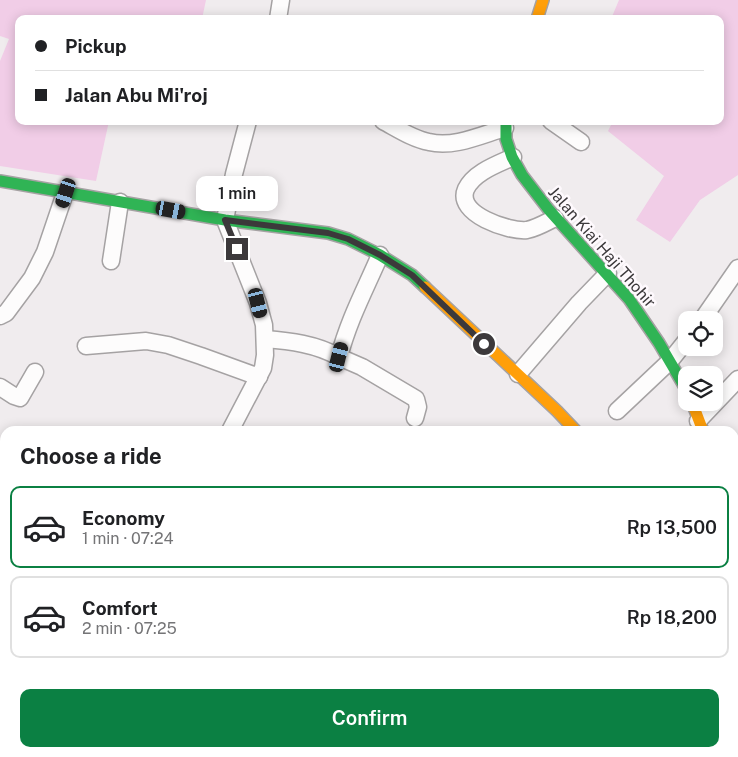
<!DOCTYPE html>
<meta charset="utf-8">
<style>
:root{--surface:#fff;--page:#f6f6f6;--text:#202124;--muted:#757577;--line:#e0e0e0;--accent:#0b8043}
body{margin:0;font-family:"Public Sans",sans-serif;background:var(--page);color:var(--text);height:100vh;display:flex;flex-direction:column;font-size:19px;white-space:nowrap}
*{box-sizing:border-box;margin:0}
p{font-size:16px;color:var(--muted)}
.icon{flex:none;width:28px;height:28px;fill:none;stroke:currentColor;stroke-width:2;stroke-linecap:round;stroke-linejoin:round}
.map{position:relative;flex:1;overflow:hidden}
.side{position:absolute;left:0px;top:426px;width:739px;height:331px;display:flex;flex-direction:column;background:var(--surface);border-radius:15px 15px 0 0;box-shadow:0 2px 12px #0003}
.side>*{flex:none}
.hud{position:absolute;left:15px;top:15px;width:709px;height:110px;border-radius:10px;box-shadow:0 2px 12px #0003;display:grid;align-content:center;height:110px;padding:0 20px;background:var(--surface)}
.tools{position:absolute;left:678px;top:311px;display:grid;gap:10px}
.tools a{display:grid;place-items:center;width:45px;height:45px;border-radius:10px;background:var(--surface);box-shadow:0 2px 12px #0003;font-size:25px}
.end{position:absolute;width:22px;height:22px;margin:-11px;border:6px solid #3c393b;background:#fff;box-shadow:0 0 0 2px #fff}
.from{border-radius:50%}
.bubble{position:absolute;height:35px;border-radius:10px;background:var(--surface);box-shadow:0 2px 12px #0003;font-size:16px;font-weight:600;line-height:35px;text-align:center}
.car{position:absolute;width:15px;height:30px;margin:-15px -8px;border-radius:6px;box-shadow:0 0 4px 1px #0007;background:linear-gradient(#222 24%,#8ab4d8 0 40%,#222 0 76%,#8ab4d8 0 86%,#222 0)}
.hud b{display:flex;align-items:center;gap:18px;height:48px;font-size:19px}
.hud b+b{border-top:1px solid var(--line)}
.hud i{width:12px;height:12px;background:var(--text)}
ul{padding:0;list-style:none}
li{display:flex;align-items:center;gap:15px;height:82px;margin:0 10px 8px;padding:0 10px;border:2px solid var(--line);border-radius:10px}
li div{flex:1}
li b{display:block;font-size:19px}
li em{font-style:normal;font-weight:600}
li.current{border-color:var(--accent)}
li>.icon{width:45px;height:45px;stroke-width:1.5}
h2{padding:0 20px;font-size:22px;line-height:60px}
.cta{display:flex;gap:10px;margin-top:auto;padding:10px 20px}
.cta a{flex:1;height:58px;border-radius:10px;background:var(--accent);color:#fff;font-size:20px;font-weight:600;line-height:58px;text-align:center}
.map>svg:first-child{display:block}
</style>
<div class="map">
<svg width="738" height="757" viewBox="0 0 738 757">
<rect width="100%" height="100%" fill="#f0ecee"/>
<g fill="#f1cde7">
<polygon points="0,0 206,0 202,19 19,19 19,121 109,121 96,181 0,166 0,61 9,39 0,36"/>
<polygon points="619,0 738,0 738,175 700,200 670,242 636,220 664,176 608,131 613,121 720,121 720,19 611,19"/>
</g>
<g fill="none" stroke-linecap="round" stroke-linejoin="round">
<g stroke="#a5a2a3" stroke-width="19">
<g id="street">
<polyline points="278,19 281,0"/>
<path d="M383,121C398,129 413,139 429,142C454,148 481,135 505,128"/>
<polyline points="551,121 581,142"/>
<path d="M513,157C498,164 474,172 466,189C455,214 509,232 527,230C537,228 547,222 555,218"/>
<path d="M380,255C365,290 349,319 339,357L362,367L416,399L418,407L415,418"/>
<polyline points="111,261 120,202"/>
<polyline points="0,316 6,313 32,278 45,252 65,193"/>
<polyline points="702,320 738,268"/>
<path d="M265,339C290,341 316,344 339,357"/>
<polyline points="86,346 146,341 168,345 201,356 259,377"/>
<polyline points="518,374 579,303 608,273"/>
<polyline points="0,387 14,396 20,398 35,372"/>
<polyline points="617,411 670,361 686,341"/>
<polyline points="698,421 738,379"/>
<polyline points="230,431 263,368 265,355 264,325 258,303 225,220 234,174 248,121"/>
<polyline points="0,606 5,608"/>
<polyline points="0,667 5,643"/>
<polyline points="734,669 738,663"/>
<polyline points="306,752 311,757"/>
<polyline points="426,757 430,752"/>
</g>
</g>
<g stroke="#a5a2a3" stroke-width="14">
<g id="fast">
<polyline points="506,121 506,139 512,157 522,175 549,210 629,299 659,343 686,389"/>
<polyline points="0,181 225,220 328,233 348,239 380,255 412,275 425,287"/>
<polyline points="734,465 738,470"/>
</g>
</g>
<g stroke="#a5a2a3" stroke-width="14">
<g id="slow">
<polyline points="537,19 543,0"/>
<polyline points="425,287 557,411 576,431"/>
<polyline points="692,402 703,431"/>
</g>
</g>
<use href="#street" stroke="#fdfcfc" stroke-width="16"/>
<use href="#fast" stroke="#30b455" stroke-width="11"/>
<use href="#slow" stroke="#ff9f0a" stroke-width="11"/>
</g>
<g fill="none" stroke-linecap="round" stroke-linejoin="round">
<polyline stroke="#3c393b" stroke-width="6" points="237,249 225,220 328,233 348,239 380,255 412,275 484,344"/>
</g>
<g text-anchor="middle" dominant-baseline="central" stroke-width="5" stroke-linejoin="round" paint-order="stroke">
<g font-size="16" fill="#3c393b" stroke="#fef9fd">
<text transform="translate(602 247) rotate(49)">Jalan Kiai Haji Thohir</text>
</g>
</g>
</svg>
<div class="tools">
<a><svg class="icon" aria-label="locate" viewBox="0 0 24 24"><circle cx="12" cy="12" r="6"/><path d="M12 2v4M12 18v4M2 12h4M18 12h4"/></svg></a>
<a><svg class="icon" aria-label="layers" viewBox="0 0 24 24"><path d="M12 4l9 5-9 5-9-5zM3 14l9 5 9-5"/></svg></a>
</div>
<i class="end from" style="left:484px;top:344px"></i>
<i class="end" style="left:237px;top:249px"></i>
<div class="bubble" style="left:196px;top:176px;width:82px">1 min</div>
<i class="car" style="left:66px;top:193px;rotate:198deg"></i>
<i class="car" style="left:171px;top:210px;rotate:101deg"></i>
<i class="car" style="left:258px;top:303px;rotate:166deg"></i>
<i class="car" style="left:339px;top:357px;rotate:14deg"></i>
<div class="hud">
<b><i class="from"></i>Pickup</b>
<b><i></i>Jalan Abu Mi'roj</b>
</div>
<section class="side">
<h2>Choose a ride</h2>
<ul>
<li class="current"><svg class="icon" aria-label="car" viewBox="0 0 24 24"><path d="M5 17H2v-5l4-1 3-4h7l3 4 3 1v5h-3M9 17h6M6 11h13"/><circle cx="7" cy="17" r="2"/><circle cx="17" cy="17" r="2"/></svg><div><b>Economy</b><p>1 min · 07:24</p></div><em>Rp 13,500</em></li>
<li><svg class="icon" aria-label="car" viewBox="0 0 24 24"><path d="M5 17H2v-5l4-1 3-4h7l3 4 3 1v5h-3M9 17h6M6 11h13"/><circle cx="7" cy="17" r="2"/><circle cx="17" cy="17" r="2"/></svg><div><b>Comfort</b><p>2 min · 07:25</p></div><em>Rp 18,200</em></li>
</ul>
<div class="cta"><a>Confirm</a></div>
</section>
</div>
